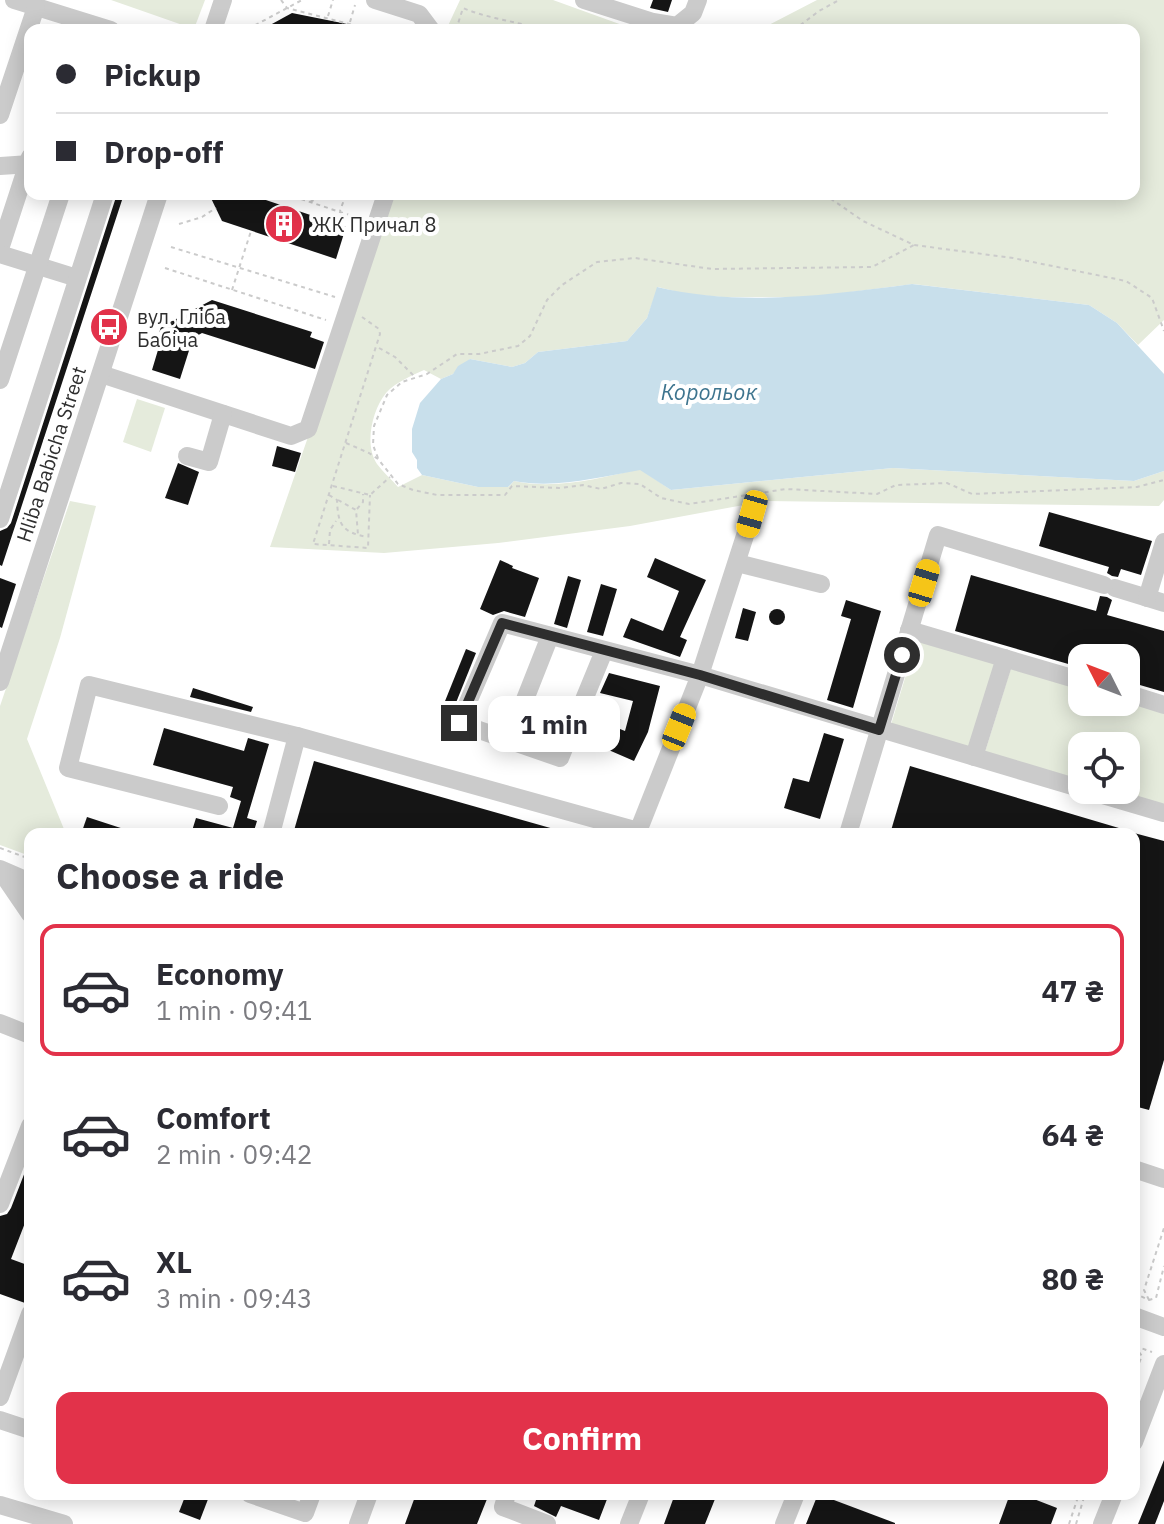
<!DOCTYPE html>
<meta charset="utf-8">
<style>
:root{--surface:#fff;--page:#f7f7f7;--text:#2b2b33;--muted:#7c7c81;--line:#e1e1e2;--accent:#e2324a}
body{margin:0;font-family:"IBM Plex Sans",sans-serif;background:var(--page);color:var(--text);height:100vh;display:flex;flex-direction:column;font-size:30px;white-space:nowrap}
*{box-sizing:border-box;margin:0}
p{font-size:26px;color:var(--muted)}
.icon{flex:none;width:44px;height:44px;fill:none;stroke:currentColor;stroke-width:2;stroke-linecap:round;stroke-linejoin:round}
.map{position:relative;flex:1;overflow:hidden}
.panel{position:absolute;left:24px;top:828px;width:1116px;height:672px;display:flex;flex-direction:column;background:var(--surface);border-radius:16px;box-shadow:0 4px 20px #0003}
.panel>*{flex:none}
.banner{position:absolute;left:24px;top:24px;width:1116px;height:176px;border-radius:16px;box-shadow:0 4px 20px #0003;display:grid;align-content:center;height:176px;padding:0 32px;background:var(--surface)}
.needle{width:52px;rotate:312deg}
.buttons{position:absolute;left:1068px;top:644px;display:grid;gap:16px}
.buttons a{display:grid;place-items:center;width:72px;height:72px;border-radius:16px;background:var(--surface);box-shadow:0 4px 20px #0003;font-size:40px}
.end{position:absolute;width:36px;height:36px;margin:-18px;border:10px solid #2e2e2e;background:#fff;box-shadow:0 0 0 4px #fff}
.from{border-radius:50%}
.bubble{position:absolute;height:56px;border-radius:16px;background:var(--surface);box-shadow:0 4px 20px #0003;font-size:26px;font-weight:700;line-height:56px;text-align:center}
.car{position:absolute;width:24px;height:48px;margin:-24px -12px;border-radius:10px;box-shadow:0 0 6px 2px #0007;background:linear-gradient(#f5c518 24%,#345 0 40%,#f5c518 0 76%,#345 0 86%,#f5c518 0)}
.banner b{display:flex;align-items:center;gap:28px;height:76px;font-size:30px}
.banner b+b{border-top:2px solid var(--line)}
.banner i{width:20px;height:20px;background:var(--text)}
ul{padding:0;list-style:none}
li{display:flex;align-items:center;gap:24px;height:132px;margin:0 16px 12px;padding:0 16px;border:4px solid transparent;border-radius:16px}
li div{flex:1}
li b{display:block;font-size:30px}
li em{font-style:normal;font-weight:700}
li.on{border-color:var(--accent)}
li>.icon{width:72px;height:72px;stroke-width:1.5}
h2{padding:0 32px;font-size:36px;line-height:96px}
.cta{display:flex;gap:16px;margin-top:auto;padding:16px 32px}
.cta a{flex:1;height:92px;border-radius:16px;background:var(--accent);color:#fff;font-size:32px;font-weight:700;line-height:92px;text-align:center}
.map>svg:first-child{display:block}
</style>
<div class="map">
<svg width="1164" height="1524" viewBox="0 0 1164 1524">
<rect width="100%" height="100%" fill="#fff"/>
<g fill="#e5ebdc">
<polygon points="111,0 205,0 194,29"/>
<polygon points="460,0 553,0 636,30 446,30"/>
<path d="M817,0H1164V320L1138,345L1117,323L1089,305L913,284L812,297H722L686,294L658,287L647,318L627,341L538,352L525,363L512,367L470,359L453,374L441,379L424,370C411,376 396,382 386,393C372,410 364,445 377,464C383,472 392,480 398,487L422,475L478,487H508L514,481C556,490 600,478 640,469L671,490L893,468L1134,481L1164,471V500L1159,506L765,501L630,526L498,543L384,553L270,547L392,194H1134V30H759Z"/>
<polygon points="137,399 165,408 151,452 123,442"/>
<polygon points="70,501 96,506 60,638 27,739 66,834 30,834 30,856 0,845 0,706"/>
<polygon points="917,638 999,665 972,751 890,728"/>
<polygon points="1011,668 1082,688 1082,702 1126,702 1164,712 1164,804 1106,790 1126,790 1126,746 1082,746 1082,783 984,755"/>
</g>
<path fill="#c8dfeb" d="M912,284L1089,305L1117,323L1164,374V471L1134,481L893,468L671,490L640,470C599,477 556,489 514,481L508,487H478L422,475L417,468V460L412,452V429L420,403L441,379L453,374L458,366L470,359L512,367L525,363L538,352L627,341L647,318L657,287C741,307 828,295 912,284Z"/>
<g fill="#151515">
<polygon points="653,0 672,0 668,12 650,8"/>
<polygon points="292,13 352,25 351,30 261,30"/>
<polygon points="117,194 124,194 2,566 0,565 0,531 7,528 11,523"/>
<polygon points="209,194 248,194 346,227 336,259 222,221"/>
<polygon points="212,300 312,332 310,337 324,342 315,369 202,333 193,338 180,379 152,370 158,350 154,348 161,327"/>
<polygon points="277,446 301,453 295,472 272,466"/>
<polygon points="178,463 199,472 188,505 165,498"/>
<polygon points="1049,512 1152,541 1141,575 1121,569 1118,577 1112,576 1107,573 1109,567 1039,546"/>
<polygon points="655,558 706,580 680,637 687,640 680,657 623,637 631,618 663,631 679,591 647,577"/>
<polygon points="500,560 513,566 512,568 539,578 525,617 504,611 493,615 480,609"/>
<polygon points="971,575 1096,611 1100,596 1107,597 1112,600 1107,615 1164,631 1164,692 1126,681 1126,658 1082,658 1082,668 955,631"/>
<polygon points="568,576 581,580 567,628 554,624"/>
<polygon points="0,578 16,584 2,628 0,627"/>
<polygon points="601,584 617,589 603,636 587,632"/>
<polygon points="846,600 881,611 853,708 827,700 851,619 841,616"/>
<polygon points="743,608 756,612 748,641 735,638"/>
<circle cx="777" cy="617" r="8"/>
<polygon points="466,649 476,653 447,725 437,721"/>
<polygon points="609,673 660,686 648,732 634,761 581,738 590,717 625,731 633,701 600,693"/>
<polygon points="193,688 253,707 251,712 190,697"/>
<polygon points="164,728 244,751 248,738 269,744 247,818 257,821 253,834 191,834 196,818 233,828 241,801 230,797 233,787 153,765"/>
<polygon points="824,733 844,739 820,819 784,808 793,778 809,782"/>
<polygon points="314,761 561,831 560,834 293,834"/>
<polygon points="910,766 1129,831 1129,834 890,834"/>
<polygon points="87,817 133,832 133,834 81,834"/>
<polygon points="1134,833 1164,841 1164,1060 1149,1110 1134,1106"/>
<polygon points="30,1159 30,1210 11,1259 30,1266 30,1302 25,1303 0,1294 0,1216 7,1214 11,1208"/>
<polygon points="1164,1460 1164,1501 1155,1524 1138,1524"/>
<polygon points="186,1494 210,1494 200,1520 179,1512"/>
<polygon points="416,1494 489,1494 477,1524 405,1524"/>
<polygon points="538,1494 609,1494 599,1520 561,1506 556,1517 534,1506"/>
<polygon points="675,1494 717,1494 705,1524 664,1524"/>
<polygon points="818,1494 895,1523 895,1524 806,1524"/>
<polygon points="1010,1494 1021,1494 1057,1508 1051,1524 999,1524"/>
</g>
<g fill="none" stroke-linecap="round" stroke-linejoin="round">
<g stroke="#cbcbcb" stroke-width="2" stroke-dasharray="4 4" stroke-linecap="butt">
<polyline points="281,0 287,8 372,30"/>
<polyline points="328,16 333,0"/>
<polyline points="350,22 355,5"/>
<polyline points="248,29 302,0"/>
<path d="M456,30L463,8C489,19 516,21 543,30"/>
<polyline points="794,30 819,11 839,0"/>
<polyline points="286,194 361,219"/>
<polyline points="335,194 345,197 340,211"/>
<polyline points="824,194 863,221 914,245 1013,258 1126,281 1152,298 1164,331"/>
<polyline points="261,198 263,194"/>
<polyline points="310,202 325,194"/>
<polyline points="179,224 202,217 216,208"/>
<polyline points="171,247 335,297"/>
<polyline points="165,268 326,320"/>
<polyline points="232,290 251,231"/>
<polyline points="362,317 379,329 380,334 313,544 368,548 370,495"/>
<polyline points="379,348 395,357 414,376"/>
<polyline points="346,443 369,453 378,459 398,484 413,490 437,495 505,495 512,486 559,488 583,485 601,489 621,483 640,484 661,498 689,504 786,489 877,494 896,485 947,483 972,494 1137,487 1164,480"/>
<polyline points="378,458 373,445 374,426 387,395 402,382 427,374 457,354 479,354 518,346 530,336 547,300 562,285 597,262 635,258 712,269 872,267 914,245"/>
<polyline points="333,486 370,495 390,477"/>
<path d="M329,495L337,500C338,525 342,532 367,537"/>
<polyline points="338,500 356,510 358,535"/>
<polyline points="357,509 363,502 363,494"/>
<polyline points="329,544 330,530 336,521"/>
<polyline points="0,848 30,859"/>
<polyline points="1134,1293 1149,1300 1156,1298 1164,1266"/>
<polyline points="1149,1300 1144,1290 1164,1228"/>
<polyline points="1134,1346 1142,1356 1134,1375"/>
<polyline points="1135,1346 1152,1352"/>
<polyline points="1134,1347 1136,1355 1134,1360"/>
<polyline points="1069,1524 1079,1494"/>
<polyline points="1076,1524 1085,1494"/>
</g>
<g stroke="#cbcbcb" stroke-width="18">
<polyline points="14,0 111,30"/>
<polyline points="375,0 419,14 431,30"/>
<polyline points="584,0 653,22 677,26 693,13 698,0"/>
<polyline points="213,30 223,0"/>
<polyline points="0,115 36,7"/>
<polyline points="0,166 30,164"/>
<polyline points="0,249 30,157"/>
<polyline points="0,254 77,278"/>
<polyline points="101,374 291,436 308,429 386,194"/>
<polyline points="0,380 61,194"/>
<polyline points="187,456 209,462 223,414"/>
<polyline points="0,519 105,194"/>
<polyline points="737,563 821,584"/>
<polyline points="1115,588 1164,603"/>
<polyline points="1147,598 1164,542"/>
<polyline points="909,630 1082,681"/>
<polyline points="604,651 560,758 459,723 502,623 700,675 1082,789"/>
<polyline points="0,682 159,194"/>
<polyline points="1126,693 1164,705"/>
<polyline points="509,740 550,636"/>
<polyline points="974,757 1005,658"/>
<polyline points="1086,790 1164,813"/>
<polyline points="219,806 68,768 89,685 297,736 638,831"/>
<polyline points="271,834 297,736"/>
<polyline points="637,834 700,675 752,514"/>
<polyline points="848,834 938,535 1104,585"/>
<polyline points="0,869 30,882"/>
<polyline points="0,870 30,914"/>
<polyline points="0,1023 30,1035"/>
<polyline points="1134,1169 1164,1179"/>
<polyline points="0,1204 30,1126"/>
<polyline points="1134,1316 1164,1327"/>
<polyline points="0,1397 30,1314"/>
<polyline points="0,1420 30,1430"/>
<polyline points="1134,1442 1164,1364"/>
<polyline points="250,1494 305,1513 312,1494"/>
<polyline points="507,1494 503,1507 547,1524"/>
<polyline points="0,1505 64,1524"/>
<polyline points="358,1524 369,1494"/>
<polyline points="629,1524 641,1494"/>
<polyline points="784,1524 796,1494"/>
<polyline points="1102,1524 1114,1494"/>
</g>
</g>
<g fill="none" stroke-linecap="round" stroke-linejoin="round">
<polyline stroke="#2e2e2e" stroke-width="10" points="459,723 502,623 700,675 879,730 902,655"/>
</g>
<defs>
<g id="building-disc" transform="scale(2)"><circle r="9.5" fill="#e2324a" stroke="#fff"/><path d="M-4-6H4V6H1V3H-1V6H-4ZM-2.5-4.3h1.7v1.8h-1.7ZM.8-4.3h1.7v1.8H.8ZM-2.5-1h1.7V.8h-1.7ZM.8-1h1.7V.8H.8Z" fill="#fff"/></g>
<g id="bus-disc" transform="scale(2)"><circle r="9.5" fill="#e2324a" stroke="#fff"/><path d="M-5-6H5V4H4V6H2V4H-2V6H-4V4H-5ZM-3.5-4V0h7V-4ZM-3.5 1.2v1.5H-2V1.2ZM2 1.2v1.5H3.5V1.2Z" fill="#fff"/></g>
</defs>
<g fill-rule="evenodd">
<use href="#building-disc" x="284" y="224"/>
<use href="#bus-disc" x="109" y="327"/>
</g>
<g text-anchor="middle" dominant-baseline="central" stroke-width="8" stroke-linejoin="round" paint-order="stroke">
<g font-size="20" fill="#2e2e2e" stroke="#fff" text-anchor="start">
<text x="312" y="224">ЖК Причал 8</text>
<text x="137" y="316">вул. Гліба<tspan x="137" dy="23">Бабіча</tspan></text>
</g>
<g font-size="20" fill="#2e2e2e" stroke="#fff">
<text transform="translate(51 454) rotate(-72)">Hliba Babicha Street</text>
</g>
<g font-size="22" font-style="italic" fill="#3d748e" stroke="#fff">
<text x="709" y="391">Корольок</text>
</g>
</g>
</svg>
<div class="buttons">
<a><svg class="needle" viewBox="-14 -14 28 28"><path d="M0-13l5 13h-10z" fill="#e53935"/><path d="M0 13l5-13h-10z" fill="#7c7c81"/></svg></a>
<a><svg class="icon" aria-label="locate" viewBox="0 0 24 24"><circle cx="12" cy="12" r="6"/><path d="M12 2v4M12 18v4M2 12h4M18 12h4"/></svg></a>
</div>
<i class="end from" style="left:902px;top:655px"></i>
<i class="end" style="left:459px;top:723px"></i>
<div class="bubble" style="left:488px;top:696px;width:132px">1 min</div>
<i class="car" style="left:752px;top:514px;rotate:196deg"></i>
<i class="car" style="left:924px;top:583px;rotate:17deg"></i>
<i class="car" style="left:679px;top:727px;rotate:22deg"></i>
<div class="banner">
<b><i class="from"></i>Pickup</b>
<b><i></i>Drop-off</b>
</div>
<section class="panel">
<h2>Choose a ride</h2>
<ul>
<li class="on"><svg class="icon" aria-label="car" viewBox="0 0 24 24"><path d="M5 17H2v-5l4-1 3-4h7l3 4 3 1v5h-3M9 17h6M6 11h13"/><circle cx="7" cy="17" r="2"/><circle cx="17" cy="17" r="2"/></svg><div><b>Economy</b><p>1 min · 09:41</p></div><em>47 ₴</em></li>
<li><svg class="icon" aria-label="car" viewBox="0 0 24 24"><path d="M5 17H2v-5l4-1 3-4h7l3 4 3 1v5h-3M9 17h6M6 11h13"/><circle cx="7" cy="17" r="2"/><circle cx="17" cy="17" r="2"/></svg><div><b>Comfort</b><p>2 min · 09:42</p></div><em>64 ₴</em></li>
<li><svg class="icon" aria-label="car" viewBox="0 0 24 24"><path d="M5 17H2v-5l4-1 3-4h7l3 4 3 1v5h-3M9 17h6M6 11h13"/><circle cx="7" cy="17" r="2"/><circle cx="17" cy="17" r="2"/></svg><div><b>XL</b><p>3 min · 09:43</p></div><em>80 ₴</em></li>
</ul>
<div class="cta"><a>Confirm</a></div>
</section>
</div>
